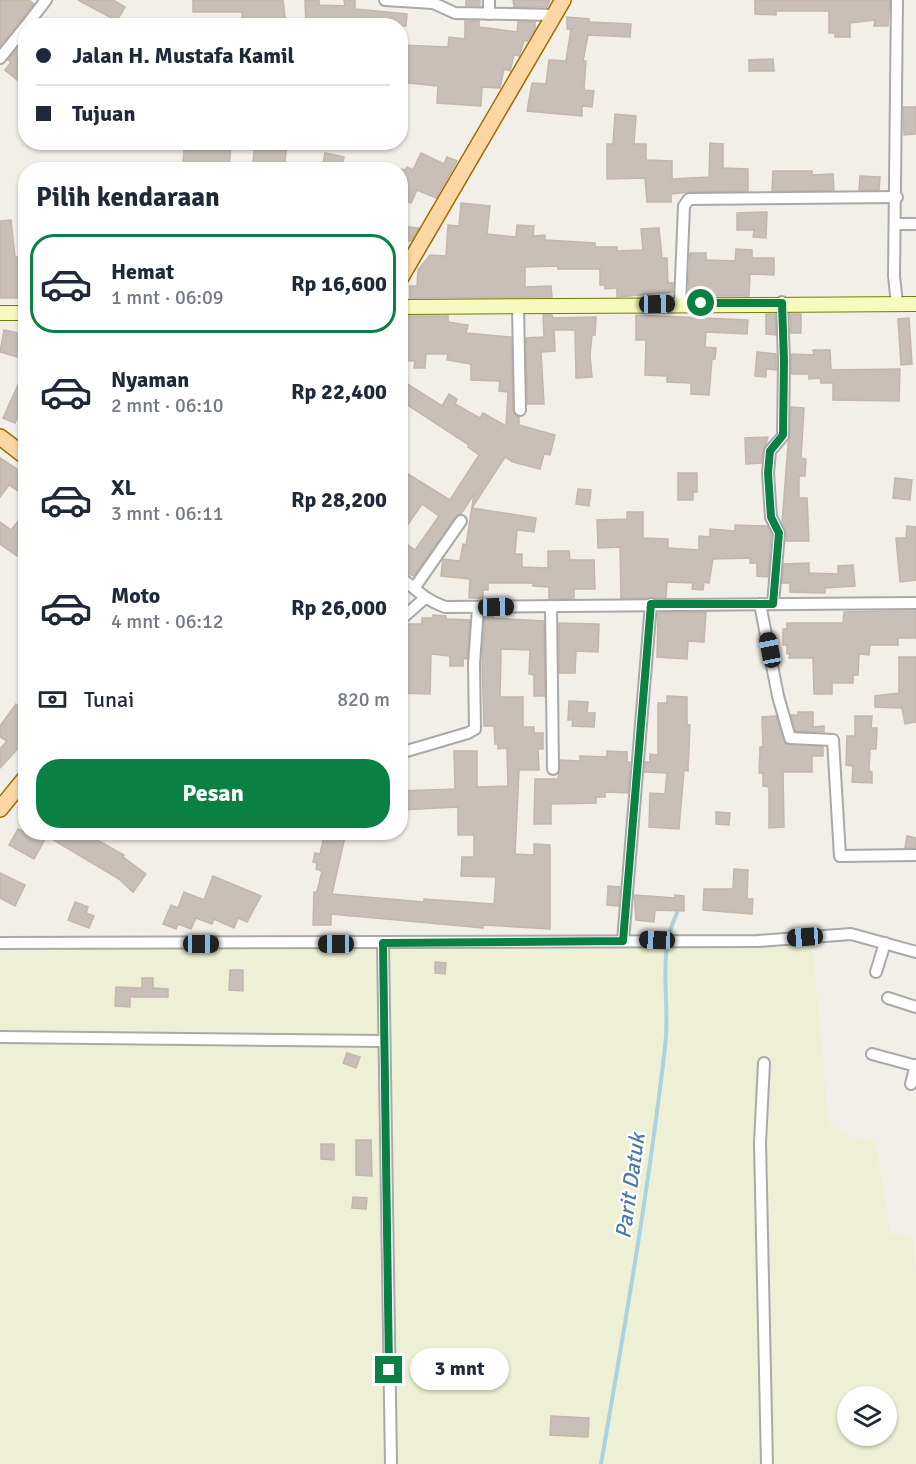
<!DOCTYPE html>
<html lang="id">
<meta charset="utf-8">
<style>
:root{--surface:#fff;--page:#f6f6f7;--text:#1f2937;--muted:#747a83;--line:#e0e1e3;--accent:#0b8043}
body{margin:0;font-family:Signika,sans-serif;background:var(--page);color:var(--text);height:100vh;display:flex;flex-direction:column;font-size:22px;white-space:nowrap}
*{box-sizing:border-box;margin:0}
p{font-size:20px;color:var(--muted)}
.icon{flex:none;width:33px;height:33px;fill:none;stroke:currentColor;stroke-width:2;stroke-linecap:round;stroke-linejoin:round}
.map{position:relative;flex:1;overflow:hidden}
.panel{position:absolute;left:18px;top:162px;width:390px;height:678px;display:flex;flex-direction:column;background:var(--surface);border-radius:24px;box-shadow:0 2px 4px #0004}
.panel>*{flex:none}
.banner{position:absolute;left:18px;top:18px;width:390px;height:132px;border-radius:24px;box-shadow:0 2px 4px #0004;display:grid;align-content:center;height:132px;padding:0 18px;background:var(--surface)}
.tools{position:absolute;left:837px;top:1386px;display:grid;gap:12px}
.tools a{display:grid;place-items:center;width:60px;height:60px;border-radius:50%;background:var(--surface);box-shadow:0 2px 4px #0004;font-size:30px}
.end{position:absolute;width:27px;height:27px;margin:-14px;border:8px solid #0b8043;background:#fff;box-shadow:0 0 0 3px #fff}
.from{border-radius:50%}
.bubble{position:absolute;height:42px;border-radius:21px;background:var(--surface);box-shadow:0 2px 4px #0004;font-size:20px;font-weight:800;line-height:42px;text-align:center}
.car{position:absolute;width:18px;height:36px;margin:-18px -9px;border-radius:8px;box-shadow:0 0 4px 2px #0007;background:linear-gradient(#222 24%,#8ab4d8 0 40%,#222 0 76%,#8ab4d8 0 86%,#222 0)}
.banner b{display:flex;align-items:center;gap:21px;height:57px;font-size:22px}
.banner b+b{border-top:2px solid var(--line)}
.banner i{width:15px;height:15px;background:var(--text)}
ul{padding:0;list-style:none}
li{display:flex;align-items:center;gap:18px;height:99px;margin:0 12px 9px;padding:0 6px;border:3px solid transparent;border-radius:24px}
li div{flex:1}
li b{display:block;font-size:22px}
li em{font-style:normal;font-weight:800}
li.active{border-color:var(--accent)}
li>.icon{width:54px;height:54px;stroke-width:1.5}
h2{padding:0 18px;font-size:27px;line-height:72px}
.pay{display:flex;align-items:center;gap:15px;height:66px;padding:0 18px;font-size:22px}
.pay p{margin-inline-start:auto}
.primary-button{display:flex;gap:12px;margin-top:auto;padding:12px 18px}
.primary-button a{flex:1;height:69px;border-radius:24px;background:var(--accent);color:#fff;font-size:24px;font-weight:800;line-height:69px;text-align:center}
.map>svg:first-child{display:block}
</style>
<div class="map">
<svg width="916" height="1464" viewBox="0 0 916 1464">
<rect width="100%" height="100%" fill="#f2efe9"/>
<path fill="#eef0d5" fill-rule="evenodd" d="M812,942L829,1124L851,1137L875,1141L891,1234L913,1236L916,1283V1464H0V951ZM848,1396H886V1436H848Z"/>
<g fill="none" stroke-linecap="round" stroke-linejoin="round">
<path stroke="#aad3df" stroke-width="4" d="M601,1464C625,1325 649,1187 665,1047C671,1001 656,956 677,913"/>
</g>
<g fill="#c7bfb8" stroke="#c4b6ab" stroke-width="1.5">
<polygon points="0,0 29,0 34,4 0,46"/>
<polygon points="78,0 113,0 125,7 117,21"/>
<polygon points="193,0 283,0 286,26 242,26 242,12 193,12"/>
<polygon points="305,0 319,0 319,5 345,6 344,0 355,0 355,9 407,14 406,26 306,26"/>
<rect x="466" y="0" width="14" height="6"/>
<polygon points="513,0 550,0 547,7 514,7"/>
<polygon points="755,0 890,0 888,26 874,26 875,20 850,23 850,37 835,37 835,33 829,33 829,11 776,11 776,15 755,14"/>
<polygon points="567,17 589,19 589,22 631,24 630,37 588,35 583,61 586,61 584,90 594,91 592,107 582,106 582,116 527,111 532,83 546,84 549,60 566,61 571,29 567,29"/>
<polygon points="465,21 479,21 479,27 517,32 518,22 535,22 535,29 527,41 524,41 519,56 514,55 510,71 504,69 500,88 482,87 481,106 437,103 438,86 400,82 400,45 448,47 449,37 465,39"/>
<polygon points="17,49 26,56 26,87 5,70 11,62 8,60"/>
<polygon points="773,59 774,71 749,71 749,60"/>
<polygon points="903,107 916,107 916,134 904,135"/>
<polygon points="615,114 636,116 634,144 646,144 646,160 672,161 672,179 709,177 710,143 723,144 723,168 748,169 748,191 689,192 671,194 671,202 647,202 645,178 607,179 607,144 613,144"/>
<polygon points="185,142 231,142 229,170 182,170"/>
<polygon points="255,142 287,142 284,170 264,170 265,165 253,163"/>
<polygon points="325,153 344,157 341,170 322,168"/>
<polygon points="421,153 444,164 447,157 457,161 436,198 417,190 411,203 400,199 400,169 405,170 407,167 413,170"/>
<polygon points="773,171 812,171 812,175 833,174 834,190 772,191"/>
<polygon points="860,176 880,177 879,190 859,190"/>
<polygon points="461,203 490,206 487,234 516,237 517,225 534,226 533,236 545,235 545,240 595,243 595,247 617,247 617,251 643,250 641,229 659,228 662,258 667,258 668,283 673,283 673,292 617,297 617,288 605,289 605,285 600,285 600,269 558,269 558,266 525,267 525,287 551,286 552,297 410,298 410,286 417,286 418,270 430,255 446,256 448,225 459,226"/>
<polygon points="767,212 766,238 753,237 754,230 737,230 737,213"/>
<polygon points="11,220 15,257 26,257 26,298 0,298 0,221"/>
<polygon points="400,226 419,228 411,241 400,240"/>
<polygon points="736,249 752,250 752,258 774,258 774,275 750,274 749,296 688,296 690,253 706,253 706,260 735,261"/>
<polygon points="766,314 775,314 776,335 766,334"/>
<polygon points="790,314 801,314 801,333 791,333"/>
<polygon points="543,315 552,315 553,318 596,317 595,335 592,335 590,355 592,377 576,378 575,330 554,330 555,351 541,352 544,404 527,404 526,338 544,337"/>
<polygon points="636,315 748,320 747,334 706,332 705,347 716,348 715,359 712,359 709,395 691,394 691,383 667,382 667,376 645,375 646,340 636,340"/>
<polygon points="408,316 448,316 448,322 468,325 466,333 511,337 513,410 519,417 519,425 555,435 550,455 544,454 540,469 513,462 505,457 472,508 536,518 534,532 517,530 515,554 522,554 522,567 548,568 548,551 569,551 570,560 594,560 595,589 574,589 574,598 549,599 549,587 533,586 533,583 488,583 488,590 483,590 483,598 469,598 470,579 441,576 443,559 460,561 463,544 466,545 474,494 461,514 455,517 414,576 400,570 400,539 415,550 439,516 422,504 400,536 400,469 450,500 479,455 468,447 469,445 400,400 400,379 442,406 449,394 457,399 455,404 480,418 483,413 506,426 508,392 499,391 500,381 471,380 471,364 447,360 448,354 426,354 425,368 414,368 415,361 400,360 400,319 408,323"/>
<polygon points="909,318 912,364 901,365 898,319"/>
<polygon points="4,330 24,334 18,357 0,352"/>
<polygon points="813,350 830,350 831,370 900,369 899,401 833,400 833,383 821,383 820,378 809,379 809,374 791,374 791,354 814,355"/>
<polygon points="757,352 776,354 776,370 766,369 766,377 755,376"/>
<polygon points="26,367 26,400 15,423 3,418"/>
<polygon points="791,407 804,408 801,458 806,459 805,476 799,476 799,498 807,498 809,541 786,541 786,530 782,523"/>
<polygon points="768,437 761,463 746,464 745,438"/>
<polygon points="0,458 26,475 26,496 9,485 0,497"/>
<polygon points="678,473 697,473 697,492 693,492 693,500 678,500"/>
<polygon points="895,478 912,480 910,500 893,498"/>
<polygon points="578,489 591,490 589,506 576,504"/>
<polygon points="26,511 26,545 17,556 0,544 0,522 11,530"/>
<polygon points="627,512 643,512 643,538 668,539 668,548 699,550 699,536 710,537 710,529 735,531 735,525 767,526 771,534 768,577 757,576 757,563 750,563 750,558 713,559 709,583 704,582 703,590 692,589 693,583 667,582 666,598 621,598 620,547 598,548 597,520 627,519"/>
<polygon points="907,526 916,527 916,580 900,582 896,538 906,538"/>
<polygon points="809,563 809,573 838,574 838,566 853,565 855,586 825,588 825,593 790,592 790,583 782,583 784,564"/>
<polygon points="888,611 916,611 916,638 898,638 898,645 870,645 869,655 859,654 858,675 853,675 853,683 832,683 832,694 814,694 813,658 789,658 790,654 787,654 787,645 783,645 783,629 787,629 787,623 843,623 844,612"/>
<polygon points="706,612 704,642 688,641 687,659 657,657 658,613"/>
<polygon points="485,614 493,614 493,618 544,621 545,696 534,696 534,675 529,674 530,650 501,649 500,697 523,697 523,727 534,727 534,733 543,733 543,749 538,749 539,770 519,770 515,854 534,855 534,844 550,845 550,929 483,925 483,928 331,914 331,925 313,925 314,892 317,892 322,871 316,869 317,863 313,862 315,853 320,854 325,832 346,832 332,894 424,902 424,899 494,904 496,877 461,876 462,857 474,857 474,835 458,835 458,807 400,810 400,791 455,789 454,751 477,751 477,787 508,786 507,748 498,749 498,744 495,744 494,726 484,726 482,659"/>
<polygon points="433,615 446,616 446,619 470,620 467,659 463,658 463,666 450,666 450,656 431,654 430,694 401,693 400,627 407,624 422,624 422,618 433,618"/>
<polygon points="559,623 599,624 598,652 576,651 575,673 559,673"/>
<polygon points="899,657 916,657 916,722 905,724 902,708 875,707 875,696 899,693"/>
<polygon points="667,696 687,697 687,725 690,725 688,771 684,770 679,829 649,827 650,793 665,794 667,773 645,772 645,762 650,762 650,754 658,755 658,703 667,703"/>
<polygon points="569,701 588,702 587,713 595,713 594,727 572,726 573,720 568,720"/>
<polygon points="16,704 26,711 26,740 0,768 0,749 7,741 0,737 0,726"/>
<polygon points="798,712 813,712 813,727 824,726 824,732 796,731 791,715 798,715"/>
<polygon points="776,716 785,743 823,747 823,756 812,756 812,772 783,772 784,827 769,828 769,787 763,786 763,773 759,773 760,747 763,747 762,717"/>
<polygon points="855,716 872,716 871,728 877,728 876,749 870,749 869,771 872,772 872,783 852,782 853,766 846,765 847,736 855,736"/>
<polygon points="607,751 627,752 627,762 630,762 628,793 605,792 605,797 596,797 596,803 551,804 551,824 534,824 535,779 558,779 560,760 580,761 580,756 607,757"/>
<polygon points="716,812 730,813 729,825 716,824"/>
<polygon points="18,829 26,832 83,832 124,855 123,857 146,874 133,892 119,879 47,836 34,859 9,845"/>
<polygon points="907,836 916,838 916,848 905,848"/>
<polygon points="734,869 748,870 747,899 753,899 752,914 703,910 704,889 733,889"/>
<polygon points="0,873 25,885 15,906 0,898"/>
<polygon points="213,876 261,896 247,922 238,918 234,928 214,919 212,924 196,918 191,929 178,924 176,929 163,924 171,905 178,908 184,892 204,900"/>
<polygon points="608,886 620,887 618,906 607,905"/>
<polygon points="634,895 675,898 675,895 684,896 684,911 655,910 654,922 636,920"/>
<polygon points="75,902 88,907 86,913 94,916 89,928 68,920"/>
<polygon points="435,962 446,963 445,974 435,973"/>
<polygon points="230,970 243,970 243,991 229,990"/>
<polygon points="142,978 153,978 153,988 168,989 168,997 130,997 130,1007 115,1006 116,987 142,988"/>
<polygon points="347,1053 360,1057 356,1068 343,1063"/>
<polygon points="356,1140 371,1140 372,1176 356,1175"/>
<polygon points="321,1144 334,1144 334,1160 321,1159"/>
<polygon points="353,1197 367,1198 366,1209 352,1208"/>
<polygon points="551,1416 589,1418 588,1437 550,1435"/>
</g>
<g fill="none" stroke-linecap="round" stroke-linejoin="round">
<g stroke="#a9a9a9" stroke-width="14">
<g id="street">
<polyline points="385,0 433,3 455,13 555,15"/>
<polyline points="489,0 489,14"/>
<polyline points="26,26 46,0"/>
<polyline points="0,58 26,26"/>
<polyline points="896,224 916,224"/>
<polyline points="680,304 684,206 689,199 897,197"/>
<polyline points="897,304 894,276 897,0"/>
<polyline points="518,306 520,410"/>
<path d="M400,577C418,591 424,599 445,607L916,603"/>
<polyline points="415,587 461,521"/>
<polyline points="760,604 778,696 790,738 833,740 840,856 916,855"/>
<polyline points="773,604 779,533 771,517 768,473 770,451 783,436 784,361 782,302"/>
<polyline points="551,606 553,769"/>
<polyline points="400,620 424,599"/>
<polyline points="400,753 468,733 475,729 474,664 478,608"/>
<polyline points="623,941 651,604"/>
<polyline points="0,943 758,941 851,934 916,952"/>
<polyline points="383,943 391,1464"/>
<polyline points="876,972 885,943"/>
<polyline points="888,998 916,1007"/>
<polyline points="0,1037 384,1041"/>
<polyline points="872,1054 916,1066"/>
<polyline points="764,1063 760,1143 767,1464"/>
<polyline points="911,1084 916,1065"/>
</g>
</g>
<g stroke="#707d05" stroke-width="16">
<g id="secondary">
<polyline points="400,307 916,304"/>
<polyline points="0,313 26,313"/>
</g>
</g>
<g stroke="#a06b00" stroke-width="18">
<g id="primary">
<polyline points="400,279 563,0"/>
<polyline points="0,437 26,457"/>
<polyline points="0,809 26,777"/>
</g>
</g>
<use href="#street" stroke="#fff" stroke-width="10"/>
<use href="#secondary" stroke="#f7fabf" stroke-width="14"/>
<use href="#primary" stroke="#fcd6a4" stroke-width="15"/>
</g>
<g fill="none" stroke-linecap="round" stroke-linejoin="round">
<polyline stroke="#0b8043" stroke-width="8" points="389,1370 383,943 623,941 651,604 773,604 779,533 771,517 768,473 770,451 783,435 784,361 782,303 701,303"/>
</g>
<g text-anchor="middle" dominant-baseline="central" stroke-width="4.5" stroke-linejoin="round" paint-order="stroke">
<g font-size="22" font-style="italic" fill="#4a7aab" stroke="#fff">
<text transform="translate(630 1186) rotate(-82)">Parit Datuk</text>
</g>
</g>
</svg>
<div class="tools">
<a><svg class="icon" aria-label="layers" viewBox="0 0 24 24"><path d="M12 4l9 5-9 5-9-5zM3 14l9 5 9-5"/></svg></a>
</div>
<i class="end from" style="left:701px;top:303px"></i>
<i class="end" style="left:389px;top:1370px"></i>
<div class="bubble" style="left:410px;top:1348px;width:99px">3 mnt</div>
<i class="car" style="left:657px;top:304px;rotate:89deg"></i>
<i class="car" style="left:496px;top:607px;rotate:89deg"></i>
<i class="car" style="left:770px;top:650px;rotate:349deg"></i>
<i class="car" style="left:805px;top:937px;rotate:266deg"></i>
<i class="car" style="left:657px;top:940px;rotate:272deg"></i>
<i class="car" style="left:201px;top:944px;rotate:90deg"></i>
<i class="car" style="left:336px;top:944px;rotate:270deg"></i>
<div class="banner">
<b><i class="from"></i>Jalan H. Mustafa Kamil</b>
<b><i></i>Tujuan</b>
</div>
<section class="panel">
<h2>Pilih kendaraan</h2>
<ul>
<li class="active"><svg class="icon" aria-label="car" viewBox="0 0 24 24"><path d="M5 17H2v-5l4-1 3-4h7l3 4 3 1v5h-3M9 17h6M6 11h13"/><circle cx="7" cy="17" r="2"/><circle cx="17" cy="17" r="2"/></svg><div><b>Hemat</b><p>1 mnt · 06:09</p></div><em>Rp 16,600</em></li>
<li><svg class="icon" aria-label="car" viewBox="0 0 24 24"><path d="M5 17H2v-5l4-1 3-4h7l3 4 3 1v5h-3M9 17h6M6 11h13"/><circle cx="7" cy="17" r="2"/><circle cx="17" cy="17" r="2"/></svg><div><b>Nyaman</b><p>2 mnt · 06:10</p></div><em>Rp 22,400</em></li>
<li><svg class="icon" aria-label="car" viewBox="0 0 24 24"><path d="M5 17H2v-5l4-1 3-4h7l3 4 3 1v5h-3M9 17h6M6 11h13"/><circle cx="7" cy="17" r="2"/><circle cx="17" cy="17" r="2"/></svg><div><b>XL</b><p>3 mnt · 06:11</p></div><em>Rp 28,200</em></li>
<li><svg class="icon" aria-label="car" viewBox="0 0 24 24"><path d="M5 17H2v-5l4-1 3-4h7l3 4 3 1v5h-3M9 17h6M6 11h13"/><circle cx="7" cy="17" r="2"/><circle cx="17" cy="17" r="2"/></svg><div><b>Moto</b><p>4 mnt · 06:12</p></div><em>Rp 26,000</em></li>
</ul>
<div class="pay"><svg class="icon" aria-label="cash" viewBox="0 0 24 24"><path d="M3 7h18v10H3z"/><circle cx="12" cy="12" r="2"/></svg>Tunai<p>820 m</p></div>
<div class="primary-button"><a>Pesan</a></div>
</section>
</div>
